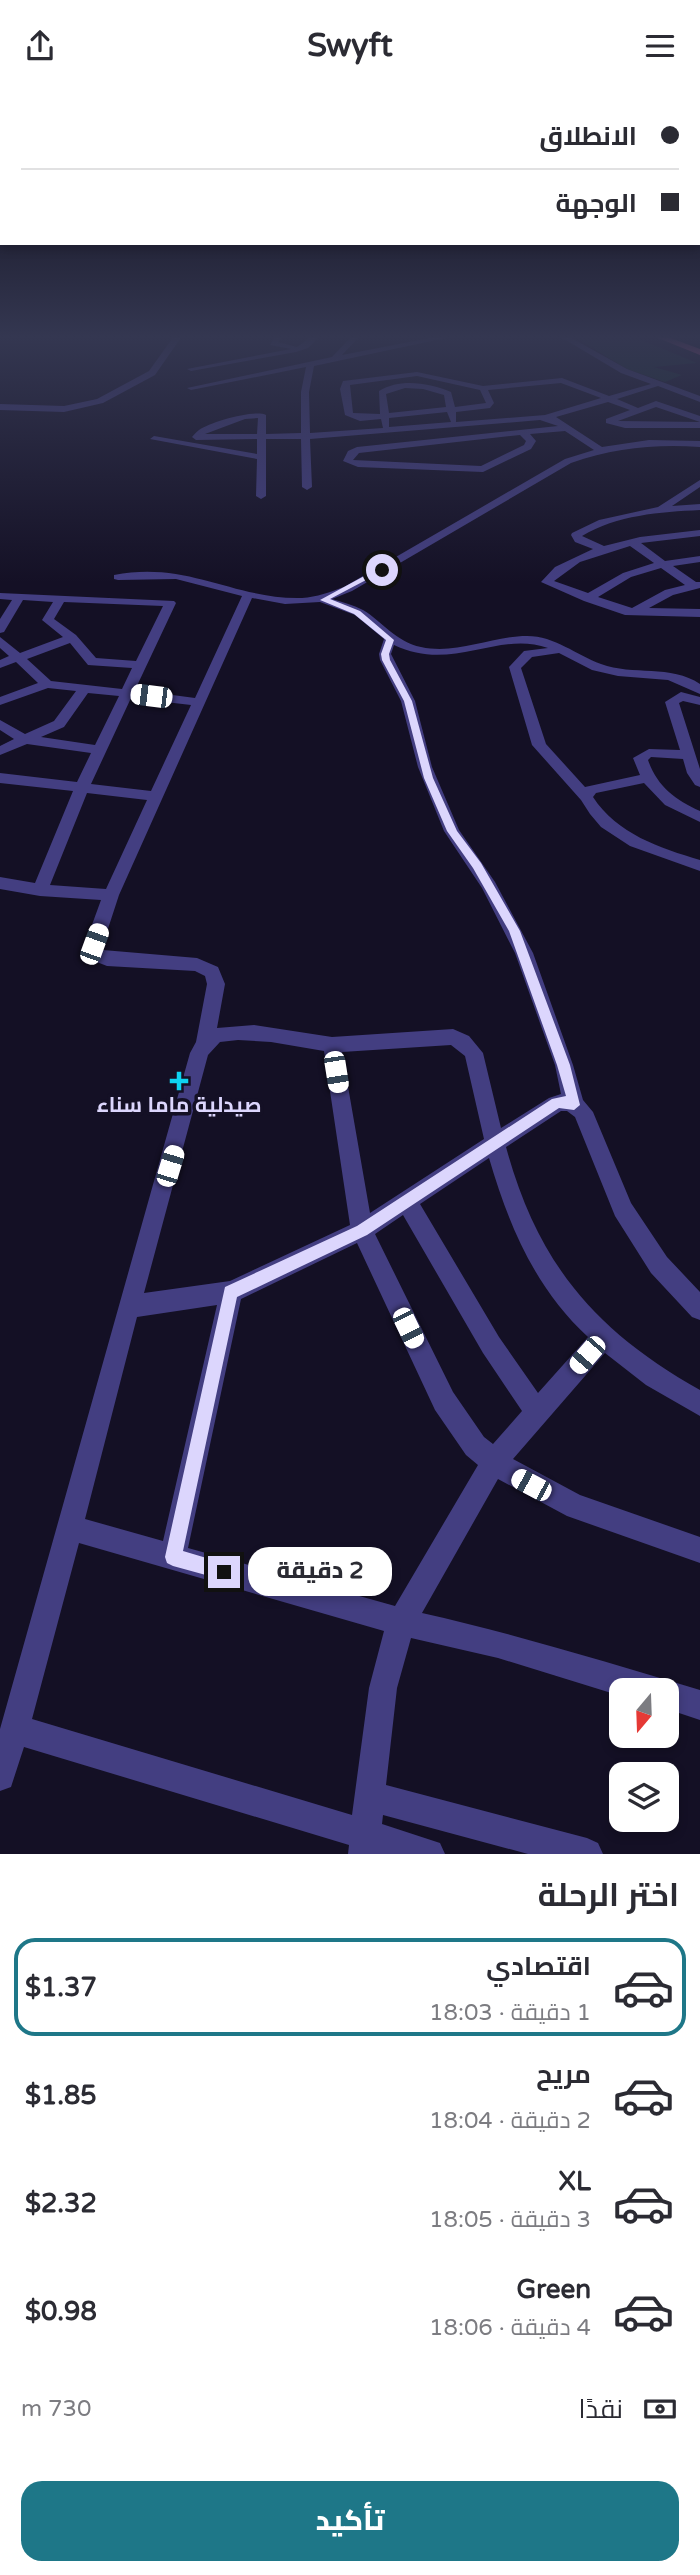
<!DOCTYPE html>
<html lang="ar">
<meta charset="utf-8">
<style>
:root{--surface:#fff;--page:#f7f7f7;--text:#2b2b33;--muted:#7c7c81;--line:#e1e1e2;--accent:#1e7788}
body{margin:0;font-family:"Varela Round",Cairo,sans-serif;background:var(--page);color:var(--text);direction:rtl;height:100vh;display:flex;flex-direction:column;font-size:26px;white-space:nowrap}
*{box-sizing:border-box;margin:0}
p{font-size:23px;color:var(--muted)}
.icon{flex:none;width:38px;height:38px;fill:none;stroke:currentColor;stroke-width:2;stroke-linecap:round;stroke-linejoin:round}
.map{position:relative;height:1763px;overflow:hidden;direction:ltr}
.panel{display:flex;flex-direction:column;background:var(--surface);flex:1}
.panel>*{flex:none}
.guide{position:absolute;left:0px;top:0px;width:700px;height:154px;box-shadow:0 4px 10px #0003;direction:rtl;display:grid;align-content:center;height:154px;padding:0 21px;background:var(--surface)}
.needle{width:46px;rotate:199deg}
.fabs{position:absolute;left:609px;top:1587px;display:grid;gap:14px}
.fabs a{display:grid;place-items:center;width:70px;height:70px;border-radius:14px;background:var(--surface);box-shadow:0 4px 10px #0003;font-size:35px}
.end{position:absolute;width:32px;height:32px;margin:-16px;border:9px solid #dcd6fd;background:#111;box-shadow:0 0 0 4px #111}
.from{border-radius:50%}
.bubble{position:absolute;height:49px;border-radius:21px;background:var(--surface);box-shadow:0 4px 10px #0003;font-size:23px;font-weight:800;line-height:49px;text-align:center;direction:rtl}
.car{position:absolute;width:21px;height:42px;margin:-21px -10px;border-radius:9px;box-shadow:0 0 5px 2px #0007;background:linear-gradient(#fff 24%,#345 0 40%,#fff 0 76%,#345 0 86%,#fff 0)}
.guide b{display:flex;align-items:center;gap:24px;height:66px;font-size:26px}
.guide b+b{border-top:2px solid var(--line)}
.guide i{width:18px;height:18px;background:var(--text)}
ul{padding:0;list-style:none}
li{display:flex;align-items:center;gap:21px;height:98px;margin:0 14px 10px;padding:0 7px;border:4px solid transparent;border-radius:21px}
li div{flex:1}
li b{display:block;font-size:26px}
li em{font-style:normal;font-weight:800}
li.on{border-color:var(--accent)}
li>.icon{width:63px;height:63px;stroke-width:1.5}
h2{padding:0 21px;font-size:32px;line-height:84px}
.pay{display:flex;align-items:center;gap:18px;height:77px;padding:0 21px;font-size:26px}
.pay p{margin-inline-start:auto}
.cta{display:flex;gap:14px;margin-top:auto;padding:14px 21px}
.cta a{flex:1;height:80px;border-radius:21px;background:var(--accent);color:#fff;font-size:28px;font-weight:800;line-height:80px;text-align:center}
header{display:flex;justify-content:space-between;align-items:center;height:91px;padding:0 21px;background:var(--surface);font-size:32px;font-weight:800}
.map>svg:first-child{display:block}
</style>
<header><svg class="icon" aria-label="menu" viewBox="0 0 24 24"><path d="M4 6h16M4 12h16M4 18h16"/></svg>Swyft<svg class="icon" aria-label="share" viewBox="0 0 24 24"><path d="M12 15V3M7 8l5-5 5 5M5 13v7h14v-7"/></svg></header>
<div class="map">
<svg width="700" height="1763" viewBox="0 0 700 1763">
<rect width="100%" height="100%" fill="#141025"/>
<polygon fill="#142e2e" points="573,245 632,245 697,272 654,276 682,284 665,291 627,278"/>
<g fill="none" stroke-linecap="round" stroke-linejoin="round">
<g fill="#433e81" fill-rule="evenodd">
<polygon points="174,245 182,245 155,284 103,312 64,321 0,319 0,313 64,315 97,308 149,280"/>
<polygon points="275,245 283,245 278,251 297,256 312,245 320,245 308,257 296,261 191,280 187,278 291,258 270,254"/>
<path d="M352,245H360L342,264L440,245H455L314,275L309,301L310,342L383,337L381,328L360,330L345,324L340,298L343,290L417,281L483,295L562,287L609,305L651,293L621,282L559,245H568L627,278L700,305V311L658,295L617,308L638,317L656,310L700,325V331L656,316L618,330L700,331V337H625L606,332V328L630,319L608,311L556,326L602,356L649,349L700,350V356C655,353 614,357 571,372L352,500L332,508C342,511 353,514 363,519C383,531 396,551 421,556C457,564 491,545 527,545C555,545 576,564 601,573C633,585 671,573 700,593V603L668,589L618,585L592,579L559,562L532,566L521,577L546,653L585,696L640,684L633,667L649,658L680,659L665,611L681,601L700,606V614L683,610L679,612L700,678V696L695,694L687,682L683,668L651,666L648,669C657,695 675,709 700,720V731L665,714L644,692L596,702L593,706C617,743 660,757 700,769V780L630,755L601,736L590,723L581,709L532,654L509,576L524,560L548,557C498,539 452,582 394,554L391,563L415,610L432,676L459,739L495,791L533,862L573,974L583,1009L593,1021L631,1112L667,1166L700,1201V1229L692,1226L651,1182L615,1125L575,1026L567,1020H561L506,1056C538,1173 595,1240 700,1299V1325L646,1294L605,1262L513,1368L580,1404L700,1446V1472L567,1425L498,1388L422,1522C516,1543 609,1572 700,1599V1629L667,1618V1600H621V1605L498,1567L411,1547L397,1597L386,1694L587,1747L598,1752L603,1763H528L383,1724L382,1733L440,1752L445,1763H348L349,1754L24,1656L11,1696L0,1700V1638L190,962L196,951L207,893L205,885L195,880L107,875L89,868L85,853L101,809L40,805L0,798V786L35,792L73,700L0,692V682L77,691L91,662L27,653L0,664V655L14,648L0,639V629L25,643L54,630L76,600L48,597L0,614V606L38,592L16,571L0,577V569L9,565L0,557V546L20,562L63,546L42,529L53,511L23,509L4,541L0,542V528L12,509L0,508V502L174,510L176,512L135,599L195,607L242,505L176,488L118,489L114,488V484C187,469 236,509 302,507C317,506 330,501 344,496L565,368L594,359L565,340L530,343L536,350L531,358L483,381L358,376L343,370L348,360L357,356L558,335L540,329L310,348L312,396L307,399L302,396L301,348H266V405L261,408L256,405L257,368L150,348L154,345L257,363V348L196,349L192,346C194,344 196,341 199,339C210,331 255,318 266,324V343L301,342V301L306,276L191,299L187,297L332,266ZM417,285L480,299L486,312L455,316L451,301C428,292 401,287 379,300L380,323L353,322L350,294ZM561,292L601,307L545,324L456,331V321L490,317L494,312L488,299ZM405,297L423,298L444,304L446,316L389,322L386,303ZM447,321L451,331L389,336V327ZM258,327L257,343H205L245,328ZM520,344L526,350L524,354L481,375L353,369L359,362ZM252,507L285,513L320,511L355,524L384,548L379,563L380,569L401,610L418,676L444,740L482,797L515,862L555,974L561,1003L549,1007L501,1037L483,962L469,945L453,938L332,946L254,934L217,937L225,893L218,876L197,867L103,859V853L119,804ZM64,511L163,515L136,570L96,567L76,544L54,528ZM70,552L88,574L132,577L122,598L51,590L27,568ZM88,602L119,605L95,654L41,646L64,636ZM131,607L191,614L151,700L91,693ZM87,702L147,709L106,798L50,794ZM238,949L271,951L324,960L350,1134L230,1190L144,1202L208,964L220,951ZM451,954L465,965L484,1048L370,1122L342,961ZM489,1067C509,1135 535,1197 588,1246L538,1302L499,1246L420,1113ZM403,1124L483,1262L522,1320L493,1353L484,1346L453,1301L375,1143ZM357,1152L435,1319L466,1364L478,1374L395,1515L188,1457L241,1208ZM217,1214L163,1450L85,1428L137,1226ZM79,1452L384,1540L369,1597L352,1724L32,1628Z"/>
<polygon points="695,245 700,245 700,247 696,247"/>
<path d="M700,389V396L672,415L700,413V419C660,421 617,424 582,445L604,455L640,446L700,439V445L641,452L665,470L700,465V471L673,475L696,491H700V497L673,504L649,517L700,518V526L625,524L584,510L541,491L555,476L593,458L575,451L571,444L572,442L599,429L658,416ZM630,455L654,472L623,482L588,502L554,490L580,471ZM661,477L685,494L665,499L632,517L598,506L631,486Z"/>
</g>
<polygon fill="#f6599f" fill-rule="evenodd" points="653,245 665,245 700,258 700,264"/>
</g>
<linearGradient id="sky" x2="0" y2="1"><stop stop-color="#0b0914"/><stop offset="0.5" stop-color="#343751"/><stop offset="1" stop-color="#343751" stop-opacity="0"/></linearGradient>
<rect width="700" height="492" fill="url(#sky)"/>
<polygon fill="#dcd6fd" points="379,477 385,479 330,508 360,520 394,549 389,563 390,569 412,610 433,687 457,740 481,772 520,840 570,974 580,1014 574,1019 559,1017 367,1144 237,1206 183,1460 230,1474 233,1481 230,1487 224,1489 173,1475 167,1472 165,1466 225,1196 357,1135 552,1008 566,1005 557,974 509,840 473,777 447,740 424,687 404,610 382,569 381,563 386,549 354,523 320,509"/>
<path fill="#0ed3f1" stroke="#141025" stroke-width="2.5" d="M175.5 979.5h7v7h7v7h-7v7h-7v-7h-7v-7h7z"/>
<g text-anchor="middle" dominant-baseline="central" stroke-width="7" stroke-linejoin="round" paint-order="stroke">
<g font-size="21" font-weight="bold" fill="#dcd6fd" stroke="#141025">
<text x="179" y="1014">صيدلية ماما سناء</text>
</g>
</g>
</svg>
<div class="fabs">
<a><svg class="needle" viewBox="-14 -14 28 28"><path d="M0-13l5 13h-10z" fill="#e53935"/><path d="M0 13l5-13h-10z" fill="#7c7c81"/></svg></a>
<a><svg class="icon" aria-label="layers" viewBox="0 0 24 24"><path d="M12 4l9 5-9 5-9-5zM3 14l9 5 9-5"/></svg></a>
</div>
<i class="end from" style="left:382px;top:479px"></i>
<i class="end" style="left:224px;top:1481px"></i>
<div class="bubble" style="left:248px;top:1456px;width:144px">2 دقيقة</div>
<i class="car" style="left:151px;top:605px;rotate:277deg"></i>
<i class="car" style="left:94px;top:853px;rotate:20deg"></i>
<i class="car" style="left:336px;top:981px;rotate:171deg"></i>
<i class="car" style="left:170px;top:1075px;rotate:17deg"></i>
<i class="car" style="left:408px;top:1237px;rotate:154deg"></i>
<i class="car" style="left:587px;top:1264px;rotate:221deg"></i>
<i class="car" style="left:531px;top:1394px;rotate:298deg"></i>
<div class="guide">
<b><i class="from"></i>الانطلاق</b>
<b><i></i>الوجهة</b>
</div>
</div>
<section class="panel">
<h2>اختر الرحلة</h2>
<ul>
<li class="on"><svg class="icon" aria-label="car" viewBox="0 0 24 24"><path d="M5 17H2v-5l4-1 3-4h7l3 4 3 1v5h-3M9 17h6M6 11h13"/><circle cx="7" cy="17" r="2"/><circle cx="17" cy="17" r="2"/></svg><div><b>اقتصادي</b><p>1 دقيقة · 18:03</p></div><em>$1.37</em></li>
<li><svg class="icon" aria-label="car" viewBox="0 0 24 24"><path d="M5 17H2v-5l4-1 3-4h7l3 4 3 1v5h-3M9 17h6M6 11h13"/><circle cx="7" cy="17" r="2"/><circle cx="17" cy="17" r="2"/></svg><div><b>مريح</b><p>2 دقيقة · 18:04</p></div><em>$1.85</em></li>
<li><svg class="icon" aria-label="car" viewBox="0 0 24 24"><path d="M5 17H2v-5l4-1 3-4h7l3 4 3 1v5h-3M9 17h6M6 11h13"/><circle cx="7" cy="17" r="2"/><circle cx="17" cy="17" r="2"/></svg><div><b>XL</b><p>3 دقيقة · 18:05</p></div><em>$2.32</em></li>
<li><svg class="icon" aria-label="car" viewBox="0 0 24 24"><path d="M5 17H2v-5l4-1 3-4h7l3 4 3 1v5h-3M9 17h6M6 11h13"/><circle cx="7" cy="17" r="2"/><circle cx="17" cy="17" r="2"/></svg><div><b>Green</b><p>4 دقيقة · 18:06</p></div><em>$0.98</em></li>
</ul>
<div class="pay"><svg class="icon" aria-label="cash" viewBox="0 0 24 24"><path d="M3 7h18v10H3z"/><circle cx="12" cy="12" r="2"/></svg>نقدًا<p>730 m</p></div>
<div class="cta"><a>تأكيد</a></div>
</section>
